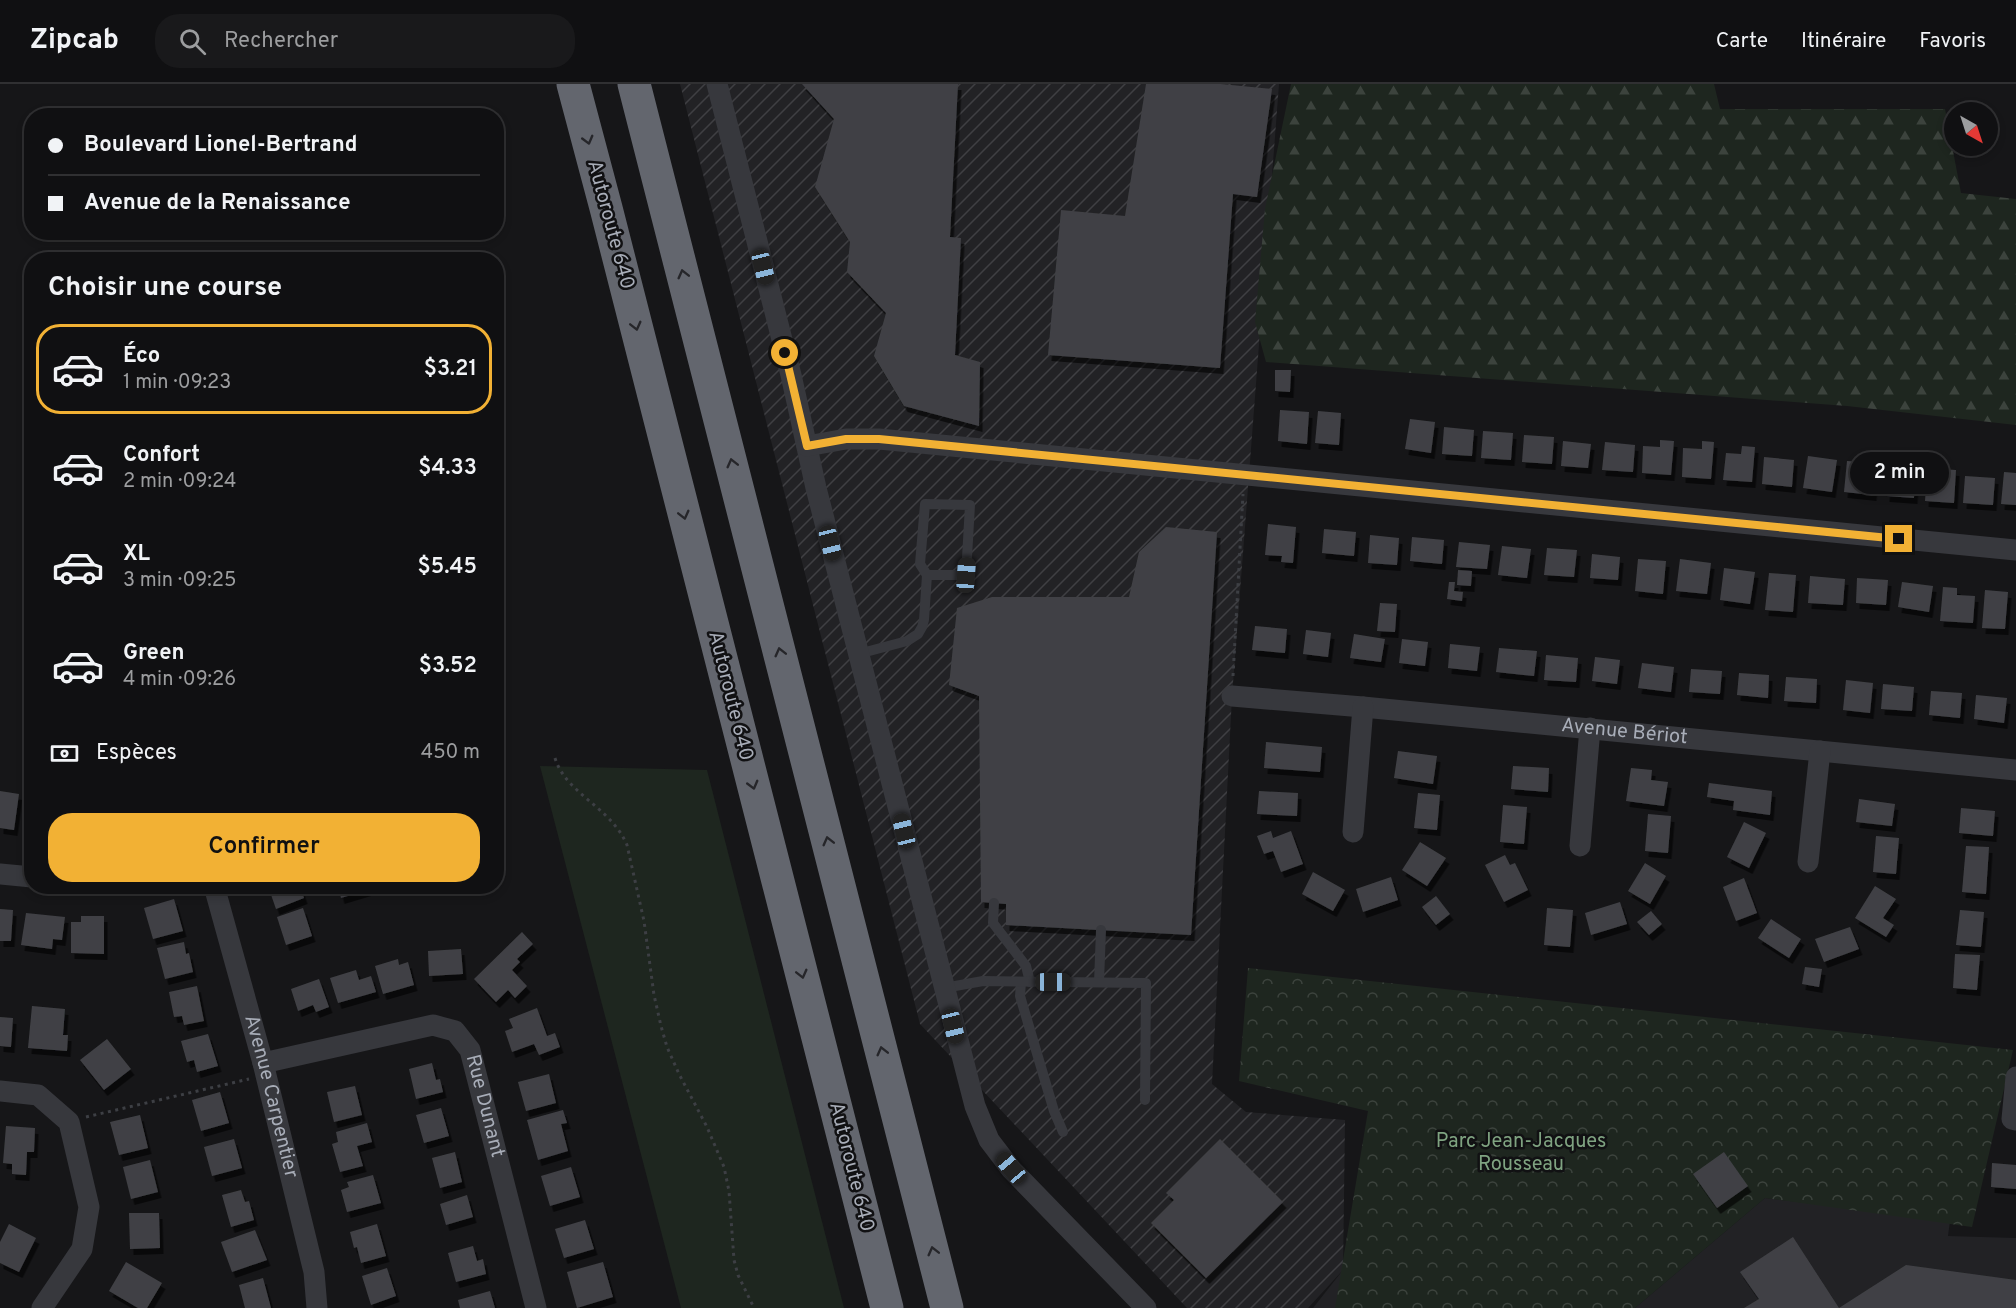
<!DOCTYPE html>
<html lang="fr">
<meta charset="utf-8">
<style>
:root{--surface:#101012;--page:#19191b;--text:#f1f3f6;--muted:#9c9d9f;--line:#303032;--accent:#f2b134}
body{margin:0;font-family:Overpass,sans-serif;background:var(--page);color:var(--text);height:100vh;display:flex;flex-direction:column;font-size:22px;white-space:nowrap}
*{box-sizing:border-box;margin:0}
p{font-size:20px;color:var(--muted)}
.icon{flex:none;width:33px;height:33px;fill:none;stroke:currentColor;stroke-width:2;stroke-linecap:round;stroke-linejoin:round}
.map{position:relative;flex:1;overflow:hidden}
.details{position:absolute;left:24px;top:168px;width:480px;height:642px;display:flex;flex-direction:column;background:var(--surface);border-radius:24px;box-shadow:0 3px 9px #0003,0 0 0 2px var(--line)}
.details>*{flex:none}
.guide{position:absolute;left:24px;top:24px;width:480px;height:132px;border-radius:24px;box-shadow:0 3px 9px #0003,0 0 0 2px var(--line);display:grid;align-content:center;height:132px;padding:0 24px;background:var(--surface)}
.needle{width:39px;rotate:141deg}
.tools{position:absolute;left:1944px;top:18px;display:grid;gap:12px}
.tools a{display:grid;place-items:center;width:54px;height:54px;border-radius:50%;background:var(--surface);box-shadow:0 3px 9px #0003,0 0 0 2px var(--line);font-size:30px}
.end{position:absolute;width:27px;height:27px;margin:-14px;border:8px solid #f2b134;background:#111;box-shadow:0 0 0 3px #111}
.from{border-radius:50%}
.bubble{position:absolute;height:42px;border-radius:21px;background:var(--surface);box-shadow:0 3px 9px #0003,0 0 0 2px var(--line);font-size:20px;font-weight:600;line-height:42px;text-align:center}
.car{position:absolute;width:18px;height:36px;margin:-18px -9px;border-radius:8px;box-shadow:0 0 4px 2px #0007;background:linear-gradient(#222 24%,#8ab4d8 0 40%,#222 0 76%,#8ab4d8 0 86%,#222 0)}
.guide b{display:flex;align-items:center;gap:21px;height:57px;font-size:22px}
.guide b+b{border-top:2px solid var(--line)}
.guide i{width:15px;height:15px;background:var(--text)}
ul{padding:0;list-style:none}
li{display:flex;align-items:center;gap:18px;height:90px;margin:0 12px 9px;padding:0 12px;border:3px solid transparent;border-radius:24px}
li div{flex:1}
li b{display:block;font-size:22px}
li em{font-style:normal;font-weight:600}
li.current{border-color:var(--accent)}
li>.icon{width:54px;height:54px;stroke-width:1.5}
h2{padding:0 24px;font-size:27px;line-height:72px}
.pay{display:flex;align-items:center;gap:15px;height:66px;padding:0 24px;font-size:22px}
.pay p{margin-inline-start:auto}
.action{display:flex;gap:12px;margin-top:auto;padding:12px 24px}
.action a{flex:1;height:69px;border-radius:24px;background:var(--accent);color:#111;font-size:24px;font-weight:600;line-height:69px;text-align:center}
header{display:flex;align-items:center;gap:36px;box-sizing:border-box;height:84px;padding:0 30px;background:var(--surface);border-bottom:2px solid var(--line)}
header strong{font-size:28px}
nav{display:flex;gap:33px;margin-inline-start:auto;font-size:21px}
.search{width:420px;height:54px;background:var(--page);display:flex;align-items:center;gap:15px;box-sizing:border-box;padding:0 21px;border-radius:24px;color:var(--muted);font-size:22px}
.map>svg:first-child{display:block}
</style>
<header>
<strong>Zipcab</strong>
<div class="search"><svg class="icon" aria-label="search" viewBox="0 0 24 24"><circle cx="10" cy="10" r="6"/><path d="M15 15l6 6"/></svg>Rechercher</div>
<nav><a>Carte</a><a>Itinéraire</a><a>Favoris</a></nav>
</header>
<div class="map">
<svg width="2016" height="1224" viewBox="0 0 2016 1224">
<defs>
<pattern id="industrial-furrows" width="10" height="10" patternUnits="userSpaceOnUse" patternTransform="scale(1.5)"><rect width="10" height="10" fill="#222225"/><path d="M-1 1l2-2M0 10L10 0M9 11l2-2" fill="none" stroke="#3f3f43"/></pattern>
<pattern id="forest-firs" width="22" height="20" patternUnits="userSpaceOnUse" patternTransform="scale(1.5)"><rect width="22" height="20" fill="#1e261f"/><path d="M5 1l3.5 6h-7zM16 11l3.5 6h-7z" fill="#3c433d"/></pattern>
<pattern id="park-crowns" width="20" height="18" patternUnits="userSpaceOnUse" patternTransform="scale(1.5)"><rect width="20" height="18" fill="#1e261f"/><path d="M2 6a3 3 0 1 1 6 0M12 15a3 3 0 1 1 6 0" fill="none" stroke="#3c433d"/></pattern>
<filter id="shadow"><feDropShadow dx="3.5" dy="6" stdDeviation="0" flood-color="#0009"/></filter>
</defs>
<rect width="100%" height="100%" fill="#161618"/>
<g fill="#222225">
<polygon points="1765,1114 1950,1137 1948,1152 2016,1154 2016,1224 1635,1224"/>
<polygon points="1343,1186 1336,1224 1313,1224"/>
</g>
<polygon fill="url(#industrial-furrows)" points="680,0 1279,0 1232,612 1212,1000 1246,1028 1345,1036 1343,1186 1308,1224 1187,1224 920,940"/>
<polygon fill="#1e261f" points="540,682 707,686 844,1224 681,1224"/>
<polygon fill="url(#forest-firs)" points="1291,0 1714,0 1720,25 1945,25 1961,109 2016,115 2016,341 1847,322 1266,278 1255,238 1265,125"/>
<polygon fill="url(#park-crowns)" points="1248,884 2013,966 1972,1143 1765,1114 1635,1224 1335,1224 1368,1027 1239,997"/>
<g fill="#404145" filter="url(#shadow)">
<polygon points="802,0 958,0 950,153 961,154 955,271 980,278 979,342 904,322 874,272 886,229 847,188 850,158 815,103 834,35"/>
<polygon points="1146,0 1221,0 1272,5 1257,113 1233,110 1220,284 1048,271 1061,126 1125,132"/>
<polygon points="1275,286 1291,286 1290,308 1275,307"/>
<polygon points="1280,326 1309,328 1307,360 1278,357"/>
<polygon points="1318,327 1341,329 1339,361 1315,359"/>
<polygon points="1410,335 1435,338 1431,369 1405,365"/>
<polygon points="1444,343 1474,346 1472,372 1442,370"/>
<polygon points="1483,347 1513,349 1511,376 1481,374"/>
<polygon points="1524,351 1554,353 1552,380 1522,378"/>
<polygon points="1660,356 1674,357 1671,391 1642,389 1643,362 1660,363"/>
<polygon points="1563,357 1591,360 1588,384 1561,382"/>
<polygon points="1702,357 1714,358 1711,395 1682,393 1683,364 1702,365"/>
<polygon points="1605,358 1635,361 1633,388 1602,386"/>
<polygon points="1742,362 1755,363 1752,398 1723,396 1726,369 1741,370"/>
<polygon points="1808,372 1837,376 1832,408 1803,404"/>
<polygon points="1764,373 1794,376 1792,403 1762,400"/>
<polygon points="1928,374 1942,375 1941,385 1956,386 1954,419 1925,417"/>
<polygon points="1847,377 1876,379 1873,411 1844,408"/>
<polygon points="1888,383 1916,385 1914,414 1886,412"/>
<polygon points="2004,388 2016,389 2016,421 2001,420"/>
<polygon points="1965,392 1995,394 1993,421 1963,419"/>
<polygon points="1268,440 1296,443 1293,479 1281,478 1282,472 1265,471"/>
<polygon points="1166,443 1217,448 1191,851 1006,841 1006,820 981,818 979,612 949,601 957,524 992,513 1129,513 1139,468"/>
<polygon points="1324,445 1356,448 1354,472 1322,469"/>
<polygon points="1370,451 1399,454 1397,481 1368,479"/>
<polygon points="1412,453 1444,456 1442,480 1410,477"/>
<polygon points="1459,458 1490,461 1487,485 1456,483"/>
<polygon points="1502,462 1531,465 1527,494 1498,491"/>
<polygon points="1547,464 1577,466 1574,493 1544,491"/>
<polygon points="1592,470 1620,473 1618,496 1590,494"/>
<polygon points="1638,475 1666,477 1663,510 1635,507"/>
<polygon points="1680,475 1711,479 1707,510 1676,507"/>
<polygon points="1724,484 1755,488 1750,520 1720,516"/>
<polygon points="1458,486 1472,487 1471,502 1457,501"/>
<polygon points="1769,489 1796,491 1793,528 1765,526"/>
<polygon points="1810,492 1845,495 1843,521 1808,519"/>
<polygon points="1857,494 1888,496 1886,521 1856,519"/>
<polygon points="1449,498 1455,498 1454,507 1463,508 1462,517 1447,515"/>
<polygon points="1902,498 1933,502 1929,528 1898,523"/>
<polygon points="1943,503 1957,504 1957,511 1975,512 1973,539 1940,537"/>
<polygon points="1985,506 2008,508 2005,545 1982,544"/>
<polygon points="1380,519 1397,520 1395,548 1377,547"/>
<polygon points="1255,542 1287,545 1285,569 1252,566"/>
<polygon points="1306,546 1331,549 1328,573 1303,570"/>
<polygon points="1354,550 1385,555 1381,578 1350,574"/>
<polygon points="1402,555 1428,558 1425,582 1399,579"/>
<polygon points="1450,560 1480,563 1477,587 1448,584"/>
<polygon points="1499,564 1537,567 1534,592 1496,588"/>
<polygon points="1546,571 1578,574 1576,598 1544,596"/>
<polygon points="1595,573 1620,576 1617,600 1592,597"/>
<polygon points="1642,579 1674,583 1671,608 1638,604"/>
<polygon points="1691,585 1722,587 1720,610 1689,608"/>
<polygon points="1739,589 1769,591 1768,614 1737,611"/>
<polygon points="1786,593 1817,595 1816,619 1784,617"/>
<polygon points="1846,596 1873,599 1870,629 1843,626"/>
<polygon points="1883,600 1914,603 1912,627 1881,625"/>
<polygon points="1931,607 1962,609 1960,634 1929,631"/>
<polygon points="1976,611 2007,614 2004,639 1974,635"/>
<polygon points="1266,658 1322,663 1320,688 1264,684"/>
<polygon points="1398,667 1437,672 1433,700 1394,694"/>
<polygon points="1513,682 1549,684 1548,708 1511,705"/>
<polygon points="1631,684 1652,686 1651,696 1668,698 1664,722 1626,717"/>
<polygon points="1709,699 1772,707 1770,731 1733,726 1734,717 1707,713"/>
<polygon points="0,707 19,710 14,746 0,744"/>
<polygon points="1259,707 1298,709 1297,732 1257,730"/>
<polygon points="1418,709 1440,711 1437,746 1414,744"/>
<polygon points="1859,715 1895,720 1892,742 1856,738"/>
<polygon points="28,716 32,716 32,747 26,747"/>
<polygon points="1503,721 1527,723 1524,760 1500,758"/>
<polygon points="1961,724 1995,727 1993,752 1959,749"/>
<polygon points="1648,730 1671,732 1668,769 1645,767"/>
<polygon points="1744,738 1766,749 1749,784 1727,773"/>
<polygon points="1271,747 1273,754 1291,747 1303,780 1281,788 1273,767 1264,770 1257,752"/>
<polygon points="1876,752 1899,754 1896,790 1873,788"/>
<polygon points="1420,758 1446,774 1427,802 1402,786"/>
<polygon points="1966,762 1989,763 1986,810 1962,808"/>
<polygon points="1505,771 1510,781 1515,779 1528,806 1504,818 1485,781"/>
<polygon points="1645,779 1666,792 1650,820 1628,807"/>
<polygon points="1313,788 1345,806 1333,827 1302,810"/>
<polygon points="1391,793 1398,816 1363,828 1356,805"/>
<polygon points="1744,794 1757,829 1736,837 1723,803"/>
<polygon points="268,802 300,802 304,814 276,825"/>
<polygon points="338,802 370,802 371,805 341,814"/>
<polygon points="1875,802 1896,815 1883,834 1894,841 1886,853 1855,834"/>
<polygon points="1436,812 1450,830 1436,841 1422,823"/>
<polygon points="174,815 183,847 153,855 144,824"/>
<polygon points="1620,818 1627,840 1591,851 1585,829"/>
<polygon points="303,824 312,852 286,861 277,833"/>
<polygon points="1547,824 1573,826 1570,863 1544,861"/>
<polygon points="0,825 13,826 11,857 0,857"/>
<polygon points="1960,826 1984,828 1981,863 1956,861"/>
<polygon points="1651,827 1662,840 1649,851 1637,838"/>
<polygon points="26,829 65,833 62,856 53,855 52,865 21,861"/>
<polygon points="81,832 104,832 104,870 71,869 71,838 81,838"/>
<polygon points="1771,835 1801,855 1789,874 1758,854"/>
<polygon points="1850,843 1859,865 1824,878 1815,855"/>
<polygon points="522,848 533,860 517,875 520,878 512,886 527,902 515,914 508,906 496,918 474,895"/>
<polygon points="184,858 186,870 189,869 193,888 165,895 157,864"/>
<polygon points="461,865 463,890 429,892 428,867"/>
<polygon points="1955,870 1980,871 1977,906 1953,904"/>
<polygon points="398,875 399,881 408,878 414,901 383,910 375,882"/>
<polygon points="1805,883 1822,885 1819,903 1802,900"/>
<polygon points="356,886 359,896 371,892 376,908 338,919 330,894"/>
<polygon points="319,895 329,923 316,928 313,921 298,927 291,905"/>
<polygon points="197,902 204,937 184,941 182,932 174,933 169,908"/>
<polygon points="32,922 65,925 63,951 68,951 67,967 28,964"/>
<polygon points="537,924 547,952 555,949 560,963 539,971 534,960 512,968 505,947 513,944 509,935"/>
<polygon points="0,933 13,934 11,963 0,962"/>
<polygon points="208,950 218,982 197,988 194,976 187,978 181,957"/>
<polygon points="107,955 131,985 104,1006 80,976"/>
<polygon points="432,979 436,996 440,995 443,1008 416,1015 409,985"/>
<polygon points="549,990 556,1019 526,1027 518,998"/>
<polygon points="355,1002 362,1031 334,1038 327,1008"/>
<polygon points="220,1008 229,1039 201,1047 192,1016"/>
<polygon points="441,1024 449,1052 424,1059 416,1031"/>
<polygon points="563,1026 567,1039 561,1040 568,1067 538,1076 527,1036"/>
<polygon points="140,1031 148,1064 119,1071 110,1038"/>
<polygon points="367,1039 372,1058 357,1062 363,1082 340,1088 332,1060 338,1058 336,1048"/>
<polygon points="6,1042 35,1044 34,1068 27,1068 26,1091 12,1090 12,1080 3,1079"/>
<polygon points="234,1055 242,1084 212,1092 204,1063"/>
<polygon points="1220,1055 1283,1118 1206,1194 1151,1139 1174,1116 1166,1109"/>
<polygon points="455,1068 462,1098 440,1104 432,1074"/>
<polygon points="1724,1068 1748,1102 1717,1124 1693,1090"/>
<polygon points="150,1076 158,1108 131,1115 123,1083"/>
<polygon points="1992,1079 2016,1081 2016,1105 1991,1103"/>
<polygon points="571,1083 580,1113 550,1122 541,1092"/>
<polygon points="373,1091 381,1119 347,1128 341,1106 349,1103 347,1098"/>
<polygon points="241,1106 245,1118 249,1117 254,1136 231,1143 222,1111"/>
<polygon points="467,1111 473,1133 446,1141 440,1120"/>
<polygon points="129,1129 159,1129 160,1164 130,1165"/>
<polygon points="585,1136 594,1165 564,1174 555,1145"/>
<polygon points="9,1140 36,1154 19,1188 0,1179 0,1158"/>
<polygon points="377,1140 386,1172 361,1179 357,1163 354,1164 350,1148"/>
<polygon points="255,1146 267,1176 232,1188 221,1158"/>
<polygon points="1793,1153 1839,1224 1906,1181 2016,1196 2016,1224 1744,1224 1759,1215 1740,1188"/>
<polygon points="473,1162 477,1177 483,1175 486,1190 456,1198 448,1169"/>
<polygon points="126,1178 162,1199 147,1224 138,1224 109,1207"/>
<polygon points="603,1178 613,1213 577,1224 567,1188"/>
<polygon points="387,1184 396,1212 371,1221 362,1192"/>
<polygon points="263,1194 271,1224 245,1224 239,1201"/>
<polygon points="490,1207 495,1224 460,1224 458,1216"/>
</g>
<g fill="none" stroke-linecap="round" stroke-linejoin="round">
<g stroke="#3d3f44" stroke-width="3" stroke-dasharray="3 4.5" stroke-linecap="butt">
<polyline points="1233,592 1243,410"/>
<path d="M555,674C566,710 611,723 627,761L644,837L654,911L661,942L667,963L679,990L707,1043L724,1083L729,1107L734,1176L738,1191L754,1224"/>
<polyline points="86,1033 249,995"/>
</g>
<g stroke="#37383d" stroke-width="10">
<polyline points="858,570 907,557 918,550 922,543 924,536 927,491 920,480 925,420 970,421 966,491 927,491"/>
<polyline points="994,819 993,839 1026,882 1030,898"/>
<polyline points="1021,898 1020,912 1054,1027 1063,1048"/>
<polyline points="1099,898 1101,846"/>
<polyline points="944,904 983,897 1146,899 1145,1016"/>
</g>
<g stroke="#37383d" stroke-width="21">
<polyline points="717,0 791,291 816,404 975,1022 989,1056 1011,1085 1146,1224"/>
<polyline points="807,362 846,355 879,355 2016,466"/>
<path id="s1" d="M1232,612L1363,623L2016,686"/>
<polyline points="1353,748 1363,623"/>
<polyline points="1580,762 1590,644"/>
<polyline points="1808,778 1820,667"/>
<polyline points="0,790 32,793"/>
<path id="s2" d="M214,802L263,979L314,1188L317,1224"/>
<path id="s3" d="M263,979L433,941L455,947L470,966L536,1224"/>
<polyline points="2016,993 2012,1035 2016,1036"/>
<polyline points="0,1007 38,1011 69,1038 89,1123 82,1165 42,1224"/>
</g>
<g stroke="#63666e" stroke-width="33">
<polyline points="573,0 606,124 887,1224"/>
<polyline points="634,0 947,1224"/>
</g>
</g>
<defs><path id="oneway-chevron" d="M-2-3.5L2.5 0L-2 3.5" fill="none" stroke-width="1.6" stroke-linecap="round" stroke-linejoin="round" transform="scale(1.5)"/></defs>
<g stroke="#26262a">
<use href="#oneway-chevron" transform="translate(588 56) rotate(75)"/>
<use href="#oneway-chevron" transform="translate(683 190) rotate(-104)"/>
<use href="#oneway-chevron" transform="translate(636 242) rotate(76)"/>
<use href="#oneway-chevron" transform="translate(732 379) rotate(-104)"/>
<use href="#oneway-chevron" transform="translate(684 431) rotate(76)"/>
<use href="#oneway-chevron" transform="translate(780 568) rotate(-104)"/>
<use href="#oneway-chevron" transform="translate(753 701) rotate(75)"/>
<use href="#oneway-chevron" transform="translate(828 757) rotate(-104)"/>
<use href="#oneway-chevron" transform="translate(802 890) rotate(76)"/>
<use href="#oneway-chevron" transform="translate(882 967) rotate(-104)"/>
<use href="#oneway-chevron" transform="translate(933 1167) rotate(-104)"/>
</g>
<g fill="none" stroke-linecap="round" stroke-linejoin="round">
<polyline stroke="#f2b134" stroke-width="8" points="785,269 807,362 846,355 879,355 1899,455"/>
</g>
<g text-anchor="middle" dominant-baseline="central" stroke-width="5" stroke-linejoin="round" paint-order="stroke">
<g font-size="20" fill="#a8adb8" stroke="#111113">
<text transform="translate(610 141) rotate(75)">Autoroute 640</text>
<text transform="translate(730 612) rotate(76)">Autoroute 640</text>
<text stroke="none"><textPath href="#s1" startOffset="394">Avenue Bériot</textPath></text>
<text stroke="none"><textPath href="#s2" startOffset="218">Avenue Carpentier</textPath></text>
<text stroke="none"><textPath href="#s3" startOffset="279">Rue Dunant</textPath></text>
<text transform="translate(851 1083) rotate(76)">Autoroute 640</text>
</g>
<g font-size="20" fill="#7fa381" stroke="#111113">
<text x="1521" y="1058">Parc Jean-Jacques<tspan x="1521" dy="23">Rousseau</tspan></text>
</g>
</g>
</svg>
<div class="tools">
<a><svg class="needle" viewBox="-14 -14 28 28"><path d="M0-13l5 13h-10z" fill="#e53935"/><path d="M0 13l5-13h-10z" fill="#9c9d9f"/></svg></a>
</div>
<i class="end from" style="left:785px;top:269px"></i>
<i class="end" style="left:1899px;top:455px"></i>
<div class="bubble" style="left:1850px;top:368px;width:99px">2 min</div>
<i class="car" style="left:763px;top:183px;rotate:166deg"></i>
<i class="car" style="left:830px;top:459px;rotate:166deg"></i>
<i class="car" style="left:966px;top:491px;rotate:4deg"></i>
<i class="car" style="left:904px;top:747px;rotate:346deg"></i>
<i class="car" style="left:1053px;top:898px;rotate:90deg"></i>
<i class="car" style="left:953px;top:942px;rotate:166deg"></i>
<i class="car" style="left:1011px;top:1084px;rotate:320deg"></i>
<div class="guide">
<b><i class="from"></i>Boulevard Lionel-Bertrand</b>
<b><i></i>Avenue de la Renaissance</b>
</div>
<section class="details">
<h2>Choisir une course</h2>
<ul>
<li class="current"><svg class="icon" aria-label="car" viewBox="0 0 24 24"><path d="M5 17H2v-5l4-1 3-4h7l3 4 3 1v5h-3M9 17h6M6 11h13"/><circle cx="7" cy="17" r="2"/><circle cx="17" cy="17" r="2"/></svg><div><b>Éco</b><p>1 min · 09:23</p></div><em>$3.21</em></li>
<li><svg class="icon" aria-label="car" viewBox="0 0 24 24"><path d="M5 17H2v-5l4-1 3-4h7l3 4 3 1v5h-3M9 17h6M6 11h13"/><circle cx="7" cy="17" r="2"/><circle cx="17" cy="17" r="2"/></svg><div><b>Confort</b><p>2 min · 09:24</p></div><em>$4.33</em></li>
<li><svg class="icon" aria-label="car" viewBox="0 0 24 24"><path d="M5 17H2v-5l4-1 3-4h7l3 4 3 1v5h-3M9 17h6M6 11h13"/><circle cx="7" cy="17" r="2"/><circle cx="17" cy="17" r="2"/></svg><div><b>XL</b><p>3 min · 09:25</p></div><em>$5.45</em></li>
<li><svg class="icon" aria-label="car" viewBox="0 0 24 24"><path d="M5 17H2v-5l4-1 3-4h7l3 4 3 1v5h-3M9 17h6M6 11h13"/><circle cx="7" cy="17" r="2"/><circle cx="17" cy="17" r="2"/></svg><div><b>Green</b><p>4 min · 09:26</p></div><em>$3.52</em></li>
</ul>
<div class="pay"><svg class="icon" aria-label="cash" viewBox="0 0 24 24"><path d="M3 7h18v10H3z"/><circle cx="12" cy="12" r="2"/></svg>Espèces<p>450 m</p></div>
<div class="action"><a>Confirmer</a></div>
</section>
</div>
